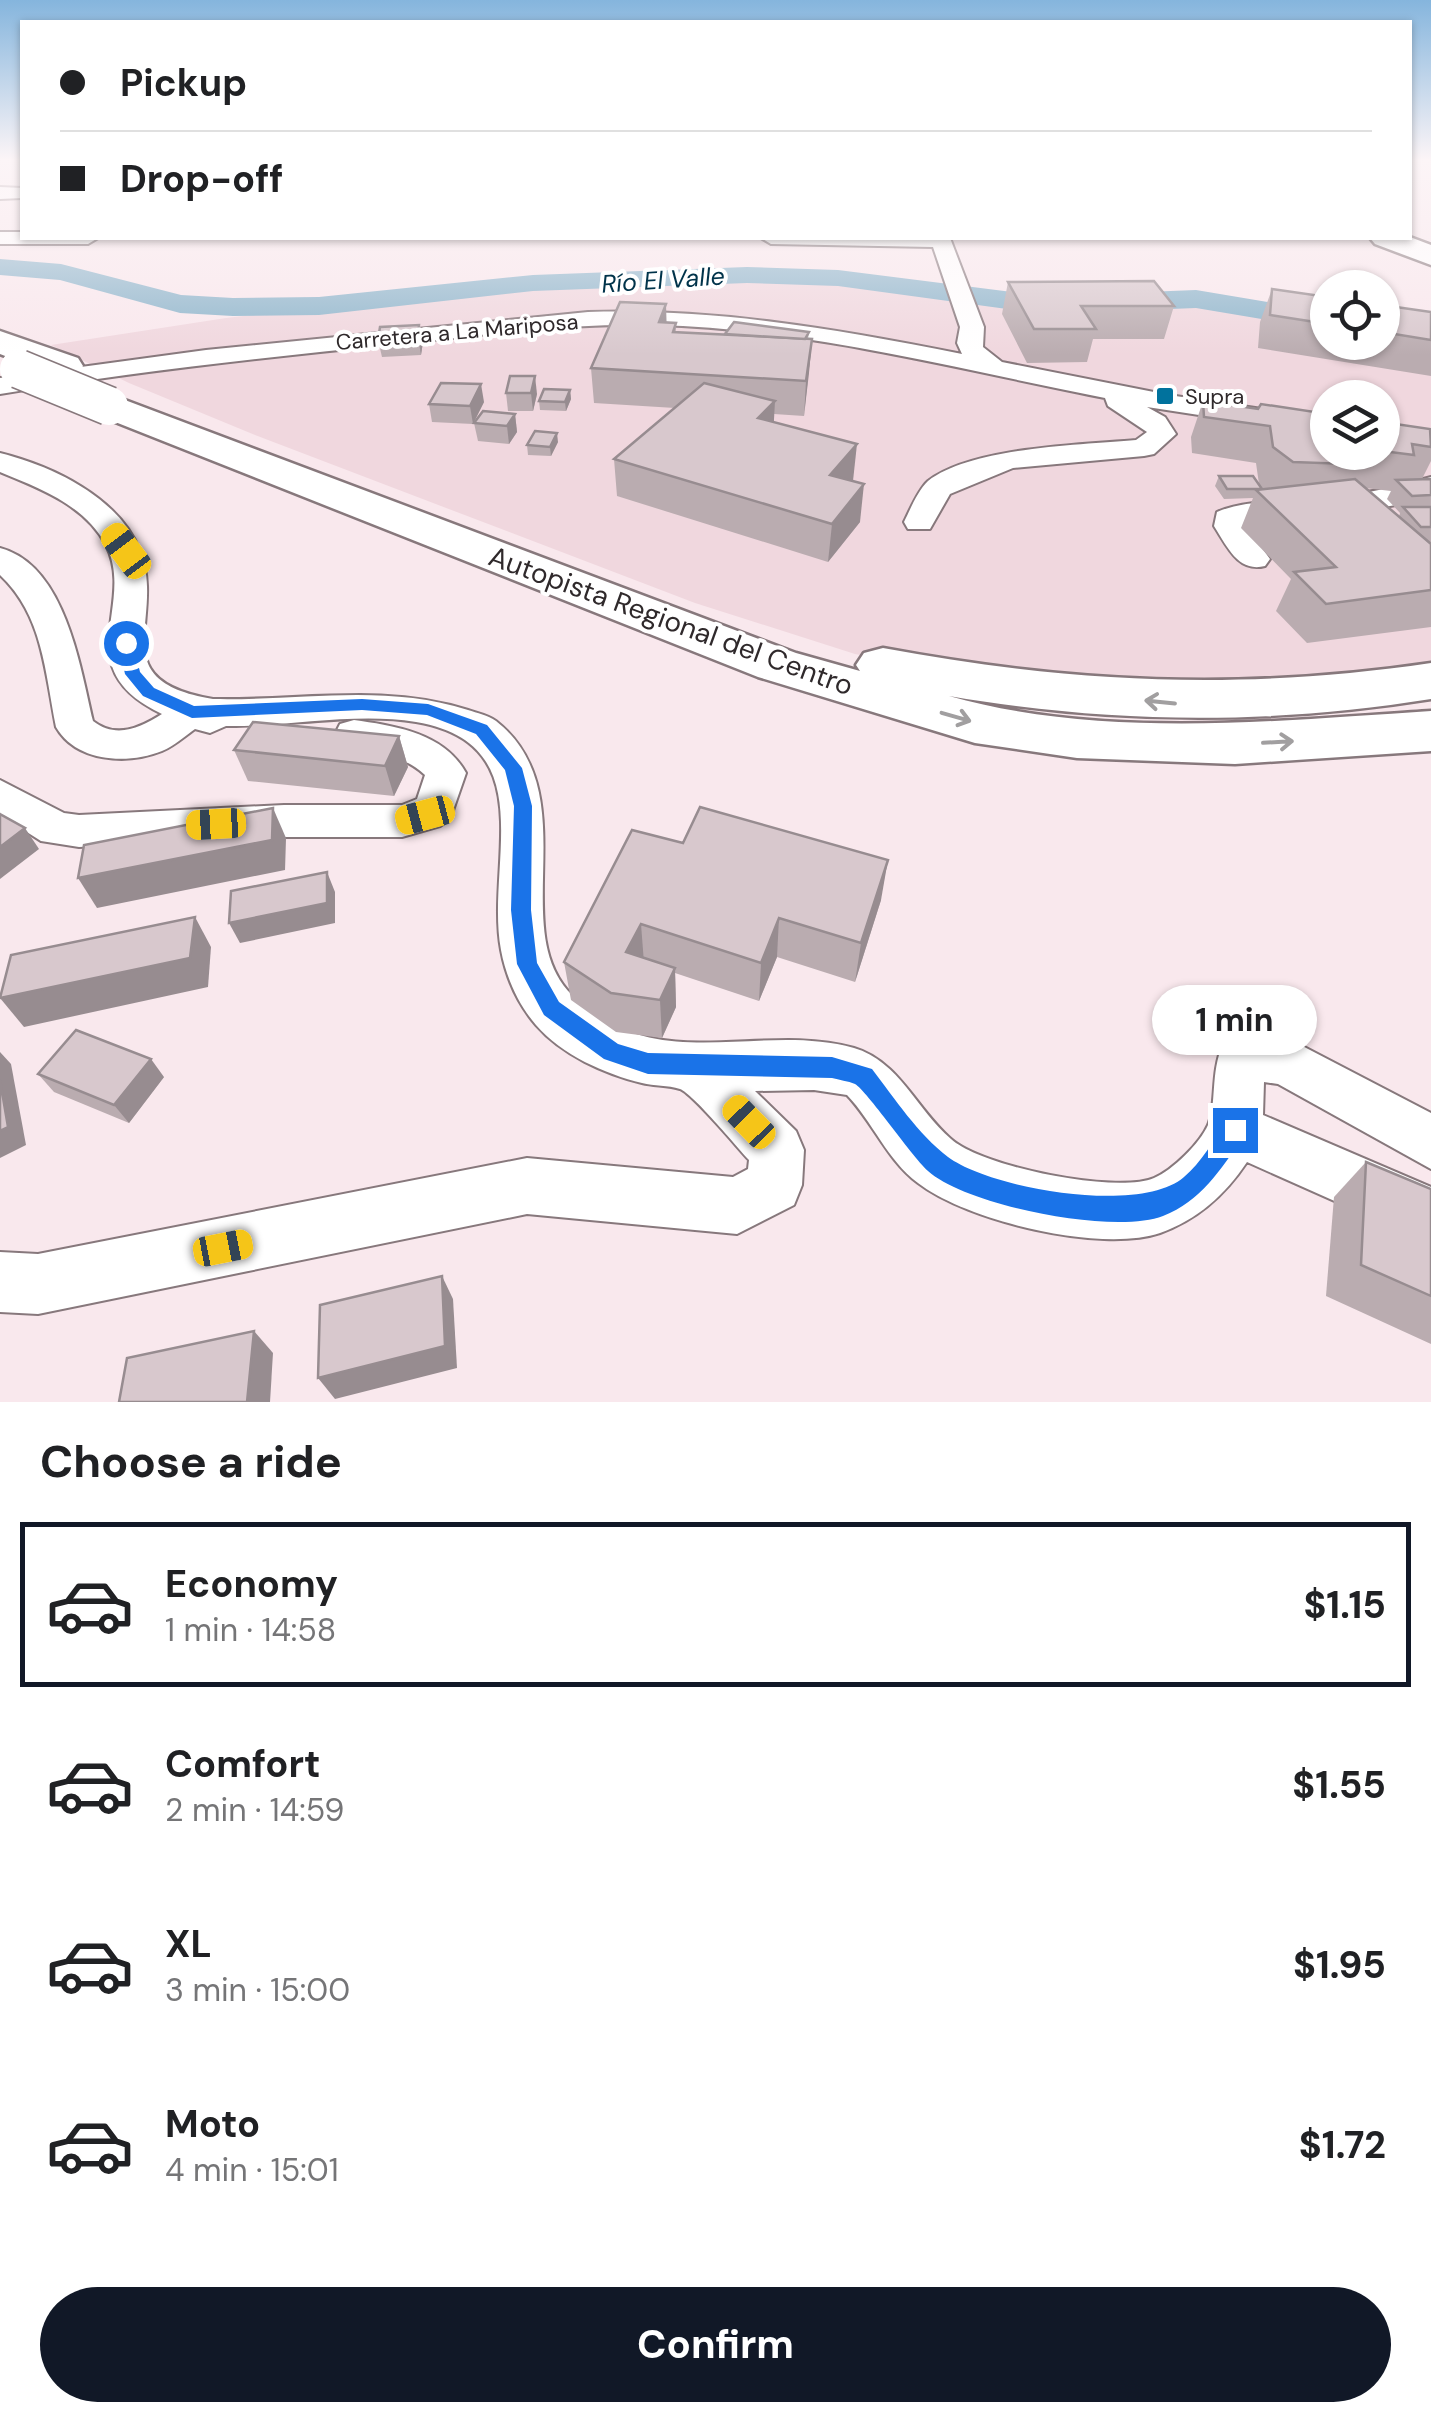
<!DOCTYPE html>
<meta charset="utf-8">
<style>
:root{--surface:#fff;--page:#f6f6f6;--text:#202124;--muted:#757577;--line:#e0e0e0;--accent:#111827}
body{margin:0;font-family:"DM Sans",sans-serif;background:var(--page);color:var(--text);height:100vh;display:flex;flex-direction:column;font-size:38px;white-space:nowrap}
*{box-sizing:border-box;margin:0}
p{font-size:32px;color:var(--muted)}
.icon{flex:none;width:55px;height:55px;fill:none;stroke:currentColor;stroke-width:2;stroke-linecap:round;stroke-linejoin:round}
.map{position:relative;height:1402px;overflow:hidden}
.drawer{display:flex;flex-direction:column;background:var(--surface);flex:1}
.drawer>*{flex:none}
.guide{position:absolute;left:20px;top:20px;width:1392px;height:220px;border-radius:0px;box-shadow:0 2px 8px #0004;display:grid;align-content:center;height:220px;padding:0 40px;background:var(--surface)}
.buttons{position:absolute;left:1310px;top:270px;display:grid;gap:20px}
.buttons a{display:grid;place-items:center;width:90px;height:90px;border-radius:50%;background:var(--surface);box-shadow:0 2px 8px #0004;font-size:50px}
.end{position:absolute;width:45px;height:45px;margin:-22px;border:12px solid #1a73e8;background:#fff;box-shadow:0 0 0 5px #fff}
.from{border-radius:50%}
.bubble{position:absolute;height:70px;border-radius:35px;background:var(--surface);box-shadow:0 2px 8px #0004;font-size:32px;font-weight:700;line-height:70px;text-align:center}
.car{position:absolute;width:30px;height:60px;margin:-30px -15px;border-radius:12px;box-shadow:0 0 8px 2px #0007;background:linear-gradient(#f5c518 24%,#345 0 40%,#f5c518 0 76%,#345 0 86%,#f5c518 0)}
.guide b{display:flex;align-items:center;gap:35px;height:95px;font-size:38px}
.guide b+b{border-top:2px solid var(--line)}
.guide i{width:25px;height:25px;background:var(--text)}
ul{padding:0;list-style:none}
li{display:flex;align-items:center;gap:30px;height:165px;margin:0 20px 15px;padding:0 20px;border:5px solid transparent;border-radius:0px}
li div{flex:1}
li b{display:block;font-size:38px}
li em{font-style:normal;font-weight:700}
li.active{border-color:var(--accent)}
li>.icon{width:90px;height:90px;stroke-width:1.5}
h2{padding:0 40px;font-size:45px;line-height:120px}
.primary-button{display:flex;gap:20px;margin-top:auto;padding:20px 40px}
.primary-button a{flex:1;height:115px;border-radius:60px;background:var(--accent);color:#fff;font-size:40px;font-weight:700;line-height:115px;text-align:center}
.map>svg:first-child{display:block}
</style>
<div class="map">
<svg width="1431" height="1402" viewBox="0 0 1431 1402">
<rect width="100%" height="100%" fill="#f9e8ed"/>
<path fill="#f0d7de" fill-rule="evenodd" d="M689,274L818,279L1047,303L1160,296L1327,323L1328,342L1431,339V662L1357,679L1260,690L959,674L855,654L695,603L255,435L129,383L51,345L226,318L496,286ZM1328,398H1382V452H1328Z"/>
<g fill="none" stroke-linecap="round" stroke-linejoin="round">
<polygon fill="#90b6cc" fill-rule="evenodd" points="0,259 61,264 181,295 233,298 319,297 533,275 747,267 838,270 1043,296 1196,290 1328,312 1328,330 1196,308 1043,314 838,286 747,283 533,291 319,315 233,316 180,313 60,280 0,275"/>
<g stroke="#87787c" stroke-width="4">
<g id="minor">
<polygon points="0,187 22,188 22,198 0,199"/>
<polygon points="0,232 22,232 22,238 98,238 88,244 0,244"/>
<path d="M761,238H950L984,327L983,347L1002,362L1169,395L1328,419V435L1147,407L1165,417L1176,434L1154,454L1144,456L1013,468L950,494L930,529H908L904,522C910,510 918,490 928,481C972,447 1081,445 1136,440L1147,432L1108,406L1105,398C957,369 808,329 656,325C570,323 484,335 399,344C266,357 132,372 0,394V378L206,350L588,312C714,308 839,329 962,354L957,343L960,327L933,247L771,244Z"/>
<path d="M0,453C52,466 119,497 140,551C167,619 100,680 213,699C299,701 385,683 468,710C477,713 488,715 496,721C588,794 505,929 572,995C655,1078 759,1021 854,1048C899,1061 917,1110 951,1139C982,1167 1116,1194 1154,1178C1173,1170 1200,1143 1208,1125C1217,1105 1210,1073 1223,1044L1258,1033L1287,1038L1431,1113V1169L1278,1084L1264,1082L1263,1115L1431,1187V1244L1247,1162C1225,1195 1197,1220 1160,1233C1101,1253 967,1221 918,1183C887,1160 873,1122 847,1095L814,1090L755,1091L796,1131L804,1150L802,1185L794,1205L737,1234L527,1214L38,1314L0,1312V1252L38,1254L527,1158L733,1177L748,1169L749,1160C736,1146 693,1094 680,1089C668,1085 654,1086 642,1083C605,1074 562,1055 536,1025C518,1004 506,977 501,950C485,864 544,744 416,722C354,712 288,727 226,726L210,733L195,729C185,736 174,746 162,751C127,765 76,762 56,727C45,672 43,615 0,575V548C65,565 80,666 93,721C116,739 140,728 162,714C65,668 137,606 106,545C85,505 39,488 0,472Z"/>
<path d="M1431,477V498L1424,500L1328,517L1244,524L1270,559L1265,566C1238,573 1227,546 1214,526L1217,512C1249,498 1290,503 1325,499C1361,495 1397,486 1431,477Z"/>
<path d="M354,720C396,726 444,733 466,773L450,819L440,826L402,837H284L79,847L41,841L0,815V780L64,813L79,815L284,805H402L417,799L425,775C400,752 371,753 340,744L335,734L340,724Z"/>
</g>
</g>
<g stroke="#87787c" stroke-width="5">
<g id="highway">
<polygon points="1410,237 1431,245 1431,265 1375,244 1370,238"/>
<polygon points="0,331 78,358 83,366 78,374 65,377 52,374 0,354"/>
<path d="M109,394L796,653L860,671L856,665L864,653L883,648C1070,683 1242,691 1431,663V699C1269,725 1111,724 949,696C1101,739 1275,721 1431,711V751L1235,764L1077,758L975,743L758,677L95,414L90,406L95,398Z"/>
</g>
</g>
<use href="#minor" fill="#fff" fill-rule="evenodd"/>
<use href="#highway" fill="#fff" fill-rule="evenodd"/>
<g stroke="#87787c" stroke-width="41" stroke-linecap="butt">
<polyline id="highway-bridge" points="19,369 109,406"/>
</g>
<use href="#highway-bridge" stroke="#fff" stroke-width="38"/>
</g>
<g fill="#baacb0" fill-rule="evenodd">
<polygon points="1008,282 1174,306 1164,339 1093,339 1087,362 1027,363 1002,314"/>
<polygon points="1272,289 1328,297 1328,342 1382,342 1382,305 1431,312 1431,376 1258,348 1260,322"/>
<polygon points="666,304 666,322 676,323 676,332 725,335 809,332 808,339 812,339 804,416 774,414 774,422 853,481 860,522 828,562 617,496 614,459 675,408 594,403 591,368"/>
<polygon points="419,325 423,342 421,355 382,357 378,340"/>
<polygon points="510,376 537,394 533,411 508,411 506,393"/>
<polygon points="570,390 571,399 566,411 540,410 539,401"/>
<path d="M1203,401L1258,409L1328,452H1382V422L1431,430V461L1422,479H1431V627L1307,643L1276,611L1291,579L1241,528L1253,498L1224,499L1215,486L1219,476L1259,484L1256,463L1192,453L1191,437ZM1365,488L1391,491L1387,499L1400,513L1399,517Z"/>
<polygon points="484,402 473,424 432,422 429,404"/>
<polygon points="515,414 517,432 509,444 478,441 474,423"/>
<polygon points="558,442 551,456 528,455 527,445"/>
<polygon points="399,736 408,767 394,796 248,781 234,750"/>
<polygon points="632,830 881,900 855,982 777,957 759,1001 675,973 676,1007 662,1038 616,1032 571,1000 564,962"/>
<polygon points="38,1074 164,1077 129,1123 54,1092"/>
<polygon points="1366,1162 1431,1189 1431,1344 1326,1296 1334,1197"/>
</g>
<g fill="#978c90">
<polygon points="666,304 667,337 659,322"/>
<polygon points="419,325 423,342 421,355 418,337"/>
<polygon points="812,339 809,373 804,416 806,381"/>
<polygon points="535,376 537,394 533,411 531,393"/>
<polygon points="481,384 484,402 473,424 470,406"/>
<polygon points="570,390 571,399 566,411 565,402"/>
<polygon points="775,401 773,437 758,418"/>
<polygon points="515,414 517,432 509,444 507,426"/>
<polygon points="557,433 558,442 551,456 550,447"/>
<polygon points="857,444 853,481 830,475"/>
<polygon points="864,484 860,522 828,562 832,524"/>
<polygon points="399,736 408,767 394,796 385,766"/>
<polygon points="273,808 286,838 285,870 97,908 78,878"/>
<polygon points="25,828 39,849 0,879 0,847"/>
<polygon points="888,860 881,900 855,982 861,943"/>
<polygon points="327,872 335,892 335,923 240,943 229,923"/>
<polygon points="195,917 211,947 208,987 24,1027 0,998"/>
<polygon points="779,918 777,957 759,1001 761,963"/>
<polygon points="641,924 644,963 626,952"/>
<polygon points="675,968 676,1007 662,1038 660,1000"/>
<polygon points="0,1052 11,1064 26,1145 0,1158"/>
<polygon points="151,1059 164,1077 129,1123 114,1105"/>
<polygon points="442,1276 453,1299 457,1368 335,1399 318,1378"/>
<polygon points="254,1331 273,1353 270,1402 247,1402"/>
</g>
<g fill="#d8c8cd" stroke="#978c90" stroke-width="2.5">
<polygon points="1154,281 1174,306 1081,306 1096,329 1034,329 1008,282"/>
<polygon points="1272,289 1328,297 1328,324 1270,315"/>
<polygon points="620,302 666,304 659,322 676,323 673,332 812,339 806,381 591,368"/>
<polygon points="1382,305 1431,312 1431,340 1382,332"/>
<polygon points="734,322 809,332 805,339 725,334"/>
<polygon points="419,325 418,337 378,340 380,327"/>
<polygon points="510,376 535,376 531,393 506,393"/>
<polygon points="441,383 481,384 470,406 429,404"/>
<polygon points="704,383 775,401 758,418 857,444 830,475 864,484 832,524 614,459"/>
<polygon points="544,389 570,390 565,402 539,401"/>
<polygon points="1203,401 1258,409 1261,404 1328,414 1328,452 1345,452 1348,464 1293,462 1273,447 1270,426 1204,417"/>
<polygon points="483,411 515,414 507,426 474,423"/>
<polygon points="1382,422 1430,429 1431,447 1412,444 1414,455 1382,451"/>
<polygon points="535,431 557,433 550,447 527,445"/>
<polygon points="1219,476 1253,476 1262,489 1227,489"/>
<polygon points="1355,479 1431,544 1431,590 1326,604 1294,572 1336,567 1256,490"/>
<polygon points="1431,479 1431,495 1412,496 1396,480"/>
<polygon points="1403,507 1431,507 1431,527 1421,527"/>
<polygon points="253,722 399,736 385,766 234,750"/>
<polygon points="700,807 888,860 861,943 779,918 761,963 641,924 626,952 675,968 660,1000 611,993 564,962 632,830 683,843"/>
<polygon points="273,808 272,840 78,878 84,845"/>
<polygon points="0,814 25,828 0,847"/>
<polygon points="327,872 327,903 229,923 231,891"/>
<polygon points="195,917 190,958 0,998 11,955"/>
<polygon points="76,1030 151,1059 114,1105 38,1074"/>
<polygon points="0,1080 8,1127 0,1131"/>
<polygon points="1366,1162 1431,1189 1431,1296 1361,1265"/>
<polygon points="442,1276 445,1346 318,1378 320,1305"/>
<polygon points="254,1331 247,1402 119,1402 127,1358"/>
</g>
<defs><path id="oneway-shaft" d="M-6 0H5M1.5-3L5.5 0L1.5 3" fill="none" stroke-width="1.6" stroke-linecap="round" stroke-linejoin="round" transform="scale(2.5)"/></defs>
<g stroke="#a19fa0">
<use href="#oneway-shaft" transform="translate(1160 702) rotate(-174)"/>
<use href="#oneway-shaft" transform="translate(956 717) rotate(16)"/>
<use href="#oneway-shaft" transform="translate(1278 742) rotate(-3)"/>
</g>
<linearGradient id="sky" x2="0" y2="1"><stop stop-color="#85b5dd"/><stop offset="0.45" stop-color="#fcf5f7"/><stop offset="1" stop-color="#fcf5f7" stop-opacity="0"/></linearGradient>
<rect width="1431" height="355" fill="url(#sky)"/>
<path fill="#1a73e8" d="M126,638L133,643L140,672L154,688L194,706L362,699L428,704L487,725L522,768L532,806L531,910L537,963L559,1002L618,1044L648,1053L832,1057L872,1069C895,1099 918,1134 948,1157C991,1189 1141,1215 1184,1177C1201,1163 1214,1139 1227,1122L1235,1119L1243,1122L1247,1130L1243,1138C1220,1170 1201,1201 1163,1216C1114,1235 967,1206 928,1171C910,1154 867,1091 855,1084C848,1081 839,1080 832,1078L648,1074L604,1059L544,1015L517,964L511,910L514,806L505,770L476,734L427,715L362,710L192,718L143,696L125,674L118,643Z"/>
<rect fill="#01729d" stroke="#fff" stroke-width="4" x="1155" y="386" width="20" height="20" rx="5"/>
<g text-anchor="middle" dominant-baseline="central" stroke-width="8" stroke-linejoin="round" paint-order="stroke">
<g font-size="22" fill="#2f292b" stroke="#fff">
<text transform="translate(457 332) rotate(-5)">Carretera a La Mariposa</text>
</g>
<g font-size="22" fill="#2f292b" stroke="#fff" text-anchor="start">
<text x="1185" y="396">Supra</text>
</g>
<g font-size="25" font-style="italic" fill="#00334a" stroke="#fff">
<text transform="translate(663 280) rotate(-4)">Río El Valle</text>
</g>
<g font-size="28" fill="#2f292b" stroke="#fff">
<text transform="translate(671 621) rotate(20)">Autopista Regional del Centro</text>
</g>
</g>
</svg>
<div class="buttons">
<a><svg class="icon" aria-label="locate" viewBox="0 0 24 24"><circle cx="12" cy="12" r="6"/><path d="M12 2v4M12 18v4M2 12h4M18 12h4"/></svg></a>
<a><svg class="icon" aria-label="layers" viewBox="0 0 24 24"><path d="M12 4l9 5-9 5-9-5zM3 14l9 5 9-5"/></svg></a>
</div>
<i class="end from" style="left:126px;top:643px"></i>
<i class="end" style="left:1235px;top:1130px"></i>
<div class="bubble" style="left:1152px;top:985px;width:165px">1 min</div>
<i class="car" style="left:126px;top:551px;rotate:323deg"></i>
<i class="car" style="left:425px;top:815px;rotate:255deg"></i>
<i class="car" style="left:216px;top:824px;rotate:267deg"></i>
<i class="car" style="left:749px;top:1122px;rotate:316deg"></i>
<i class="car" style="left:223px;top:1248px;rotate:79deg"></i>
<div class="guide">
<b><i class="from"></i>Pickup</b>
<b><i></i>Drop-off</b>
</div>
</div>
<section class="drawer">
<h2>Choose a ride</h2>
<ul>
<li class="active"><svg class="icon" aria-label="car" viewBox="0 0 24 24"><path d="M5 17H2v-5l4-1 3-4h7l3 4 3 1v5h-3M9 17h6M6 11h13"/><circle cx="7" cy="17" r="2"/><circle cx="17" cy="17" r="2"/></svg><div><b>Economy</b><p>1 min · 14:58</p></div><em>$1.15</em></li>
<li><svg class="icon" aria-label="car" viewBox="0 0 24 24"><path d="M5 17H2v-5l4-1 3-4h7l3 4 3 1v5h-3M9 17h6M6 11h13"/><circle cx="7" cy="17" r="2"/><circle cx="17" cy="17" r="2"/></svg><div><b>Comfort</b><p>2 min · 14:59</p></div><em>$1.55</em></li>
<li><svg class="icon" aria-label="car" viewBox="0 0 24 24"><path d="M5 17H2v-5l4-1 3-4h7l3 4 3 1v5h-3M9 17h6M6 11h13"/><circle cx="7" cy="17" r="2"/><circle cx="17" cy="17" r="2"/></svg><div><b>XL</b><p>3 min · 15:00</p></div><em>$1.95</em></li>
<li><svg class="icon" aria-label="car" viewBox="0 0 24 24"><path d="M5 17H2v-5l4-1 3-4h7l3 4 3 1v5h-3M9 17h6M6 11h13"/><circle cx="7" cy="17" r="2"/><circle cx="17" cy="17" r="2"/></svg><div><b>Moto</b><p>4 min · 15:01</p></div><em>$1.72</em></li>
</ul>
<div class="primary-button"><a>Confirm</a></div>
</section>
